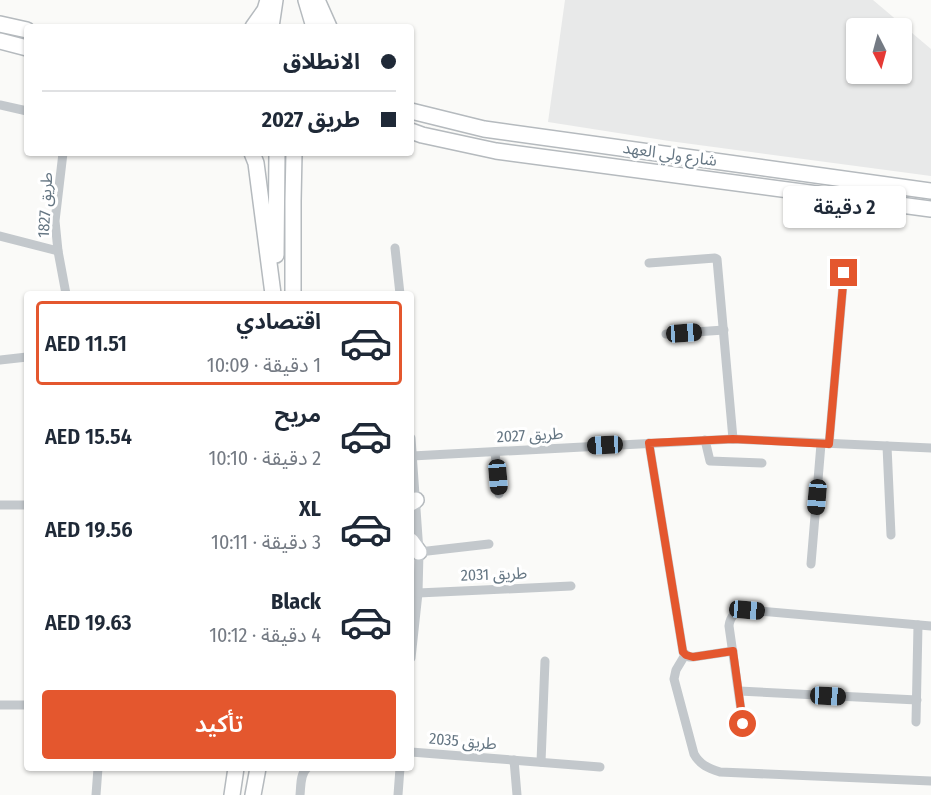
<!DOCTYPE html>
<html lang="ar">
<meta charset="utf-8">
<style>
:root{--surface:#fff;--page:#f6f6f7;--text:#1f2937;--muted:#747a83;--line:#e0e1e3;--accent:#e4572e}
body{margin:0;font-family:"Fira Sans Condensed","Noto Sans Arabic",sans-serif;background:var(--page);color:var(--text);direction:rtl;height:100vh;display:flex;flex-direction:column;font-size:22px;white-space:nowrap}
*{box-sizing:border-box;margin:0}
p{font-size:20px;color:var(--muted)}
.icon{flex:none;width:33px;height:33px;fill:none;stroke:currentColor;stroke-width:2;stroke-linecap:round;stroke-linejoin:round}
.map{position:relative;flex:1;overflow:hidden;direction:ltr}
.side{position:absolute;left:24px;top:291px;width:390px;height:480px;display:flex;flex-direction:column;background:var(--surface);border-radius:6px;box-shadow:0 2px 4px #0004;direction:rtl}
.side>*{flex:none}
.guide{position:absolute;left:24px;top:24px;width:390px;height:132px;border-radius:6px;box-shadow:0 2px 4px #0004;direction:rtl;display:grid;align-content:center;height:132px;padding:0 18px;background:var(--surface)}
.needle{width:39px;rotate:174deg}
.fabs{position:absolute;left:846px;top:18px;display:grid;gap:12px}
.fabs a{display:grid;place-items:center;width:66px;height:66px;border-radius:6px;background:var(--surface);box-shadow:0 2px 4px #0004;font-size:30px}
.end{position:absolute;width:27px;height:27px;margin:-14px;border:8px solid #e4572e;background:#fff;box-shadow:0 0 0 3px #fff}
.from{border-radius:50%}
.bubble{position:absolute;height:42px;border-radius:6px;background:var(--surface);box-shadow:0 2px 4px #0004;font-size:20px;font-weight:600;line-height:42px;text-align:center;direction:rtl}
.car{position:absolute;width:18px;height:36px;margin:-18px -9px;border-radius:8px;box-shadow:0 0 4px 2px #0007;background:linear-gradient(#222 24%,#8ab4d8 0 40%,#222 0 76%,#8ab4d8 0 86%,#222 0)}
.guide b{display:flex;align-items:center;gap:21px;height:57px;font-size:22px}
.guide b+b{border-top:2px solid var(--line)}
.guide i{width:15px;height:15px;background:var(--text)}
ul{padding:10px 0 0;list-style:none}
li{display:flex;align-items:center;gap:18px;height:84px;margin:0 12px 9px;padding:0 6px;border:3px solid transparent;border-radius:6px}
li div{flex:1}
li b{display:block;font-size:22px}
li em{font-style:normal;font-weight:600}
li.on{border-color:var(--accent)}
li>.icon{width:54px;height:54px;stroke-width:1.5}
.cta{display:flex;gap:12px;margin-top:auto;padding:12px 18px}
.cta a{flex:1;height:69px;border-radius:6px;background:var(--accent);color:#fff;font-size:24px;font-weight:600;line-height:69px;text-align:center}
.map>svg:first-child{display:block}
</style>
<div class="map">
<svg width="931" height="795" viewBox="0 0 931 795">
<rect width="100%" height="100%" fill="#fafaf8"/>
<path fill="#e8e9e9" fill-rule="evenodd" d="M565,0H873L931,49V176L669,141L548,122ZM856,28H902V74H856Z"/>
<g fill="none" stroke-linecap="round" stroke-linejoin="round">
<g stroke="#b5babe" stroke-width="18">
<g id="primary">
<polyline points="306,0 314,27"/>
<polyline points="317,0 329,27"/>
<polyline points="0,24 27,30"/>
<polyline points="253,27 265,10 268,0"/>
<polyline points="271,27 275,0"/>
<polyline points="0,41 27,48"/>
<polyline points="411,111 484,129 931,191"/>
<polyline points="411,131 422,135 496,151 931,209"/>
<polyline points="252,153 256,163 273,294"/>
<polyline points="276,255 277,153"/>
<polyline points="293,294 293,201 294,153"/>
<polyline points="411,503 416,500"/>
<polyline points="411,541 419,552"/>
<polyline points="232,795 236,768"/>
<polyline points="253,795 258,768"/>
</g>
</g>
<g stroke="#c3c8cc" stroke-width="9">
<polyline points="0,105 27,111"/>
<polyline points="63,153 55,221 58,251 66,294"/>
<polyline points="0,236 58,251"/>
<polyline points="395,248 400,294"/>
<polyline points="649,263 715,258 717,259 733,439"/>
<polyline points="666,334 724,330"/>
<polyline points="0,360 27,357"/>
<polyline points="411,438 419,552 418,593 411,658"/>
<polyline points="705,440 710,461 762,463"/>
<polyline points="649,443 683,652 689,657 693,657 733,651"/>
<polyline points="829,444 844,273"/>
<polyline points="887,446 891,535"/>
<polyline points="495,452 499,494"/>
<polyline points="412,456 733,439 931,448"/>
<polyline points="0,505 27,505"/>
<polyline points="419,552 489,544"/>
<polyline points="811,564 821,444"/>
<polyline points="418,593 571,586"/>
<path d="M685,655L676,670L674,679L694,754C700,765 708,768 720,772L931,781"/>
<polyline points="739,691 917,700"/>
<polyline points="0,705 27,705"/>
<polyline points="916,722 918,625"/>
<path d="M743,724L729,626C730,616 736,610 747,610L931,626"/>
<polyline points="411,752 600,767"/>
<polyline points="514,760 517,795"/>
<polyline points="541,762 545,661"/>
<polyline points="96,795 98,768"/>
<path d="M300,795C301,786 300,774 307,768"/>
<polyline points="398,795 400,768"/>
</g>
<use href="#primary" stroke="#fff" stroke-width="15"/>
</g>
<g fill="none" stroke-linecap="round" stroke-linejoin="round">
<polyline stroke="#e4572e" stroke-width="8" points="743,724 733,651 693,657 686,655 683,652 649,443 733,439 829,444 844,273"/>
</g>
<g text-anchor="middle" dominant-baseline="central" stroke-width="6" stroke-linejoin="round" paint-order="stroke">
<g font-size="16" fill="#657683" stroke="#fff">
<text transform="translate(670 154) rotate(8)">شارع ولي العهد</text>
<text transform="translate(45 205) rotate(-87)">طريق 1827</text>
<text transform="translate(530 435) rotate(-3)">طريق 2027</text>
<text transform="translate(494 574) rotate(-2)">طريق 2031</text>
<text transform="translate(463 741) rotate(5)">طريق 2035</text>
</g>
</g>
</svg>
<div class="fabs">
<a><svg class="needle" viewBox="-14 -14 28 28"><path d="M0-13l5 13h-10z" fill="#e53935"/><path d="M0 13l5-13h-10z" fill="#747a83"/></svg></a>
</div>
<i class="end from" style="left:743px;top:724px"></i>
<i class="end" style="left:844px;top:273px"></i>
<div class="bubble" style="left:783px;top:186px;width:123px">2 دقيقة</div>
<i class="car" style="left:684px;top:333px;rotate:86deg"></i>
<i class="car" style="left:605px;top:445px;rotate:267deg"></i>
<i class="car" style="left:498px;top:477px;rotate:175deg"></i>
<i class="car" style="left:817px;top:497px;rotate:185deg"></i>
<i class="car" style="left:747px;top:610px;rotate:95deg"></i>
<i class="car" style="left:828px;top:696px;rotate:93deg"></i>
<div class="guide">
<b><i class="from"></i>الانطلاق</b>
<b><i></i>طريق 2027</b>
</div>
<section class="side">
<ul>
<li class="on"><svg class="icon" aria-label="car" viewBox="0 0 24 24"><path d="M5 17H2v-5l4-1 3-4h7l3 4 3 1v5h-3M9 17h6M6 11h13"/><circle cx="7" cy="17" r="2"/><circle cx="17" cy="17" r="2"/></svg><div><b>اقتصادي</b><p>1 دقيقة · 10:09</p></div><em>AED 11.51</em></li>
<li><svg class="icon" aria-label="car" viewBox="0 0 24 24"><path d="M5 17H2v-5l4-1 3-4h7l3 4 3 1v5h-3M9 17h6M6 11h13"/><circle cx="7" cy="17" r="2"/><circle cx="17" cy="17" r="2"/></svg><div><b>مريح</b><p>2 دقيقة · 10:10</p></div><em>AED 15.54</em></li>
<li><svg class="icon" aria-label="car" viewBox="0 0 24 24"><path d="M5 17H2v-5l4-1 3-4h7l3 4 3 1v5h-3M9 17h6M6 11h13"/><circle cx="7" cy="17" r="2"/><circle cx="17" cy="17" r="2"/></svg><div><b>XL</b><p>3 دقيقة · 10:11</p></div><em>AED 19.56</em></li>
<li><svg class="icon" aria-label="car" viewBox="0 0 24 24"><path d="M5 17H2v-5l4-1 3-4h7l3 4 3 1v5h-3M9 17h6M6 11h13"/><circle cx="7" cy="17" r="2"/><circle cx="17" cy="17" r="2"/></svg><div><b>Black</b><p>4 دقيقة · 10:12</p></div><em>AED 19.63</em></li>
</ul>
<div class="cta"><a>تأكيد</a></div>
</section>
</div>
